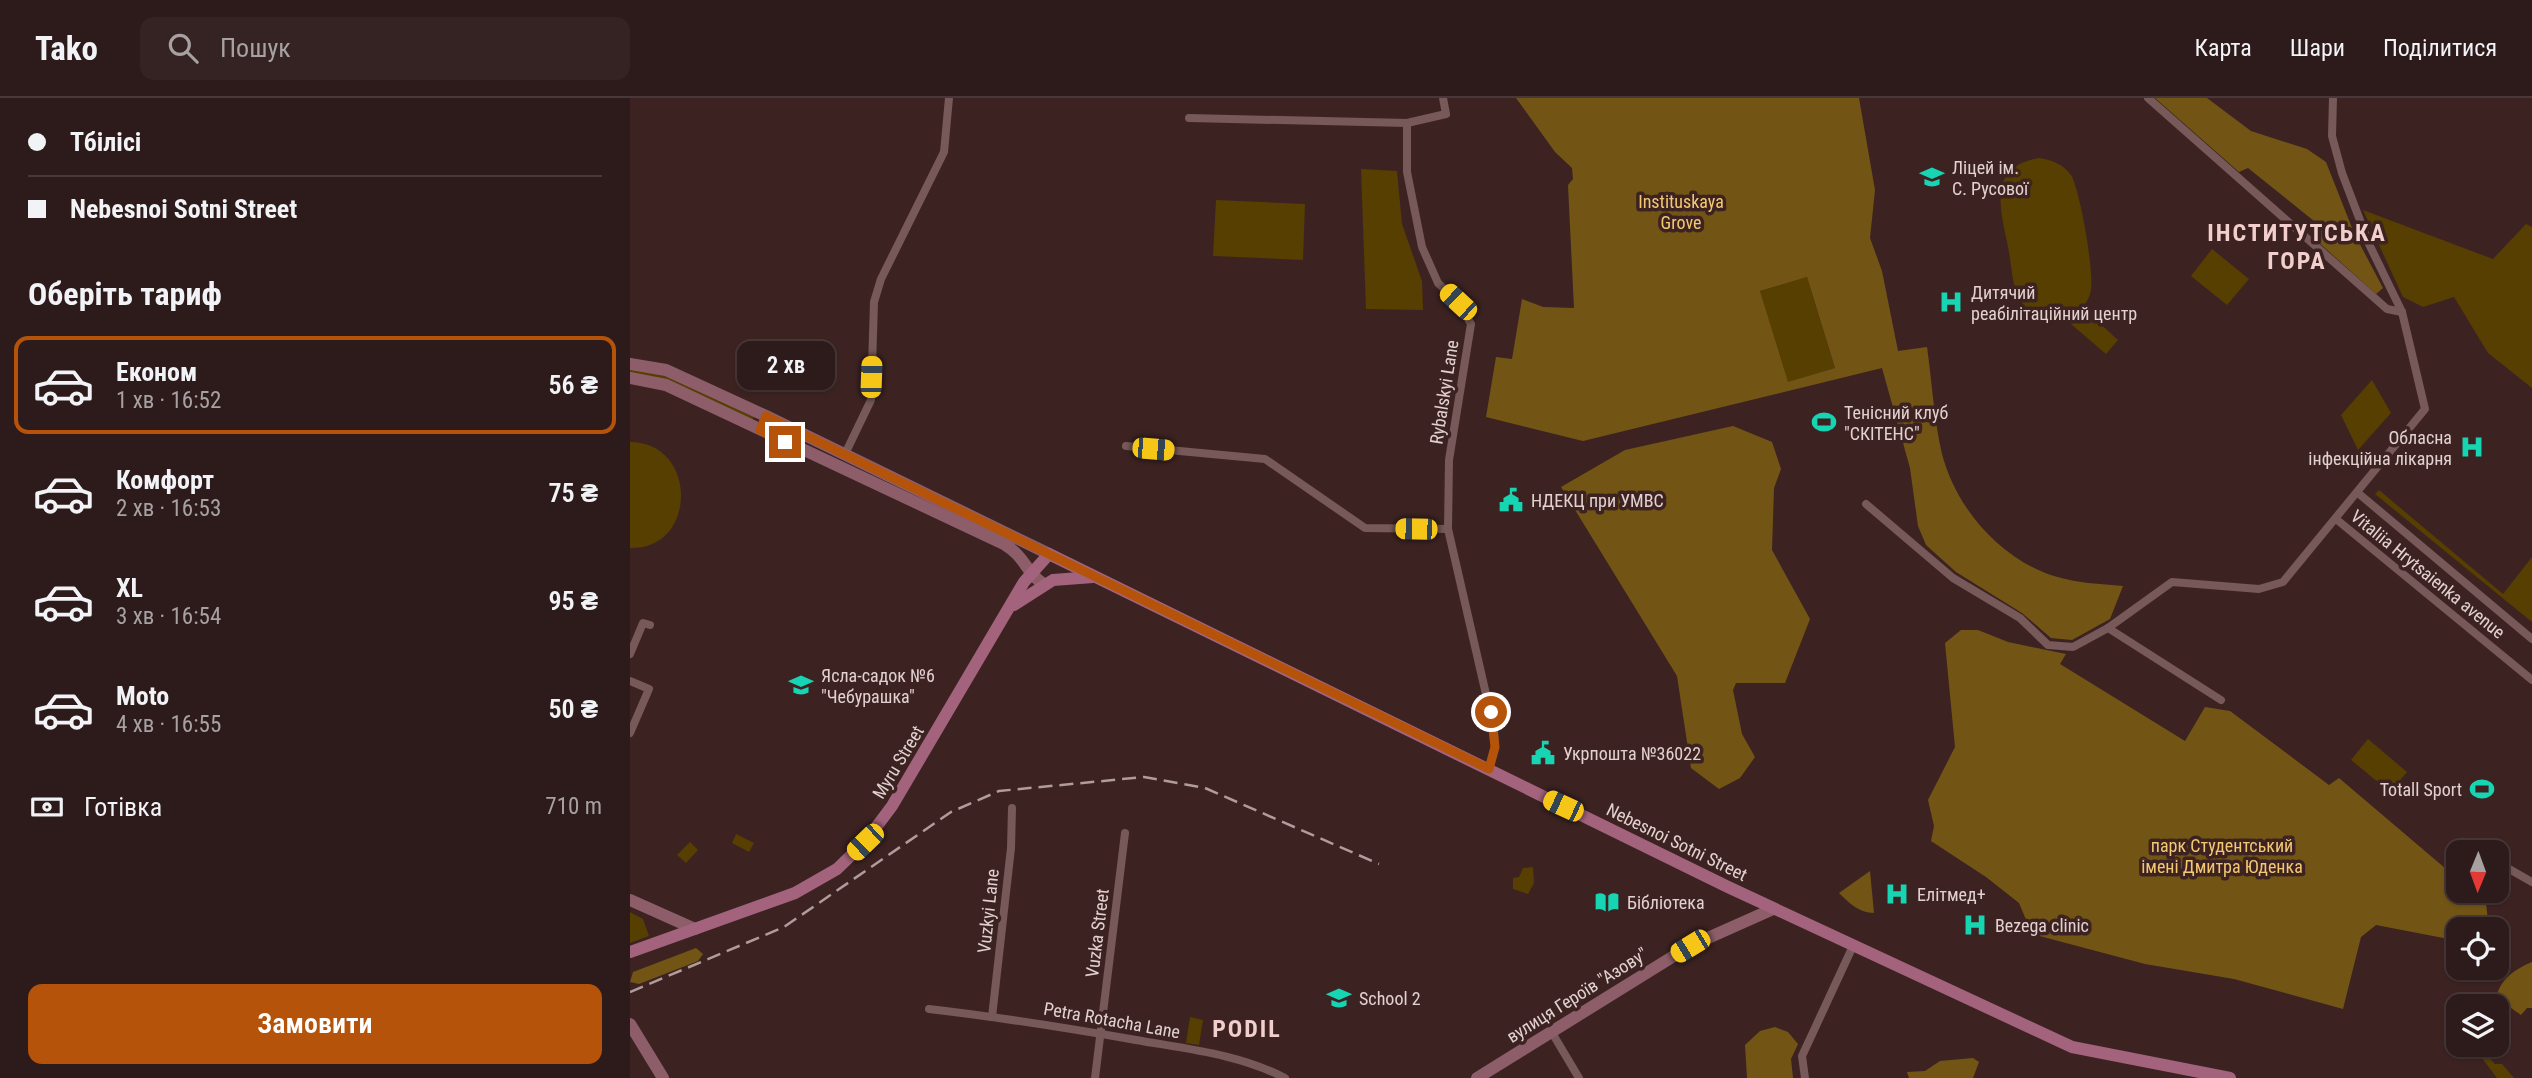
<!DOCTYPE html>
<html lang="uk">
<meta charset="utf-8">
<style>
:root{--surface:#2d1a1a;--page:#352323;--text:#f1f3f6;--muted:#a7a1a2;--line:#483839;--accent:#b45309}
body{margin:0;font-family:"Roboto Condensed",sans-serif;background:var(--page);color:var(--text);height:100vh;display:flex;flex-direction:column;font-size:26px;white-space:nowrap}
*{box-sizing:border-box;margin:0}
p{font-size:23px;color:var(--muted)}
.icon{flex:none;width:38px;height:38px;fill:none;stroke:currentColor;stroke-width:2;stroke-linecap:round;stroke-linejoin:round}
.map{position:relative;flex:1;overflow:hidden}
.side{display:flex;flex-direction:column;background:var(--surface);width:630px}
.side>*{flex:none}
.banner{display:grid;align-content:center;height:154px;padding:0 28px;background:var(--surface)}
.needle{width:46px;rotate:181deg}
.tools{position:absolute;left:1816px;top:742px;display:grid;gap:14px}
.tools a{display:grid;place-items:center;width:63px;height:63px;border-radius:14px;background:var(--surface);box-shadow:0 2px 5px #0004,0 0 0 2px var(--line);font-size:35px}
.end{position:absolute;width:32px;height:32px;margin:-16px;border:9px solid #b45309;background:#fff;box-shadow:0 0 0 4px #fff}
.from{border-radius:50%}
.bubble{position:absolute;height:49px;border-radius:14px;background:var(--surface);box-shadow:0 2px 5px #0004,0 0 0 2px var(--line);font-size:23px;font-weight:600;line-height:49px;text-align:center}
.car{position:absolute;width:21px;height:42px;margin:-21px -10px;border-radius:9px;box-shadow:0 0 5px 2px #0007;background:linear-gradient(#f5c518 24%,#345 0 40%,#f5c518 0 76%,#345 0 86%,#f5c518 0)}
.banner b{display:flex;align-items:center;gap:24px;height:66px;font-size:26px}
.banner b+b{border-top:2px solid var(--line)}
.banner i{width:18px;height:18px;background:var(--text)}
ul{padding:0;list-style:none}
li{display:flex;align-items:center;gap:21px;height:98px;margin:0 14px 10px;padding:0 14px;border:4px solid transparent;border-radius:14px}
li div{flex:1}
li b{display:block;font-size:26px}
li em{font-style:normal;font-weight:600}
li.on{border-color:var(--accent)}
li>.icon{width:63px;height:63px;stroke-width:1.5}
h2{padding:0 28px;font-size:32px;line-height:84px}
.pay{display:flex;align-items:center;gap:18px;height:77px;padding:0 28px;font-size:26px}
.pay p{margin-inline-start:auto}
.cta{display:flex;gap:14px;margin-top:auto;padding:14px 28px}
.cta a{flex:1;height:80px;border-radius:14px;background:var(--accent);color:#fff;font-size:28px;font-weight:600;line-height:80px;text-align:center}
header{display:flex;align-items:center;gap:42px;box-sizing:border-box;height:98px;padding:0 35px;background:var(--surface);border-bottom:2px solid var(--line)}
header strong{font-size:33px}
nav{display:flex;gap:38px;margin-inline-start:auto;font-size:24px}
.search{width:490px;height:63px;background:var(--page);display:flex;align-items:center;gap:18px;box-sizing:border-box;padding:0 24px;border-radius:14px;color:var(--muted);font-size:26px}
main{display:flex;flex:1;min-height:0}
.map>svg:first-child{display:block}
</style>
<header>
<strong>Tako</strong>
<div class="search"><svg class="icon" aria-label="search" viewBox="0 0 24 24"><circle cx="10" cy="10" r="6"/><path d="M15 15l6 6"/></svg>Пошук</div>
<nav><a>Карта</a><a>Шари</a><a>Поділитися</a></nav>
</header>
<main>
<section class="side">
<div class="banner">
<b><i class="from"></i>Тбілісі</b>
<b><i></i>Nebesnoi Sotni Street</b>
</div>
<h2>Оберіть тариф</h2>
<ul>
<li class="on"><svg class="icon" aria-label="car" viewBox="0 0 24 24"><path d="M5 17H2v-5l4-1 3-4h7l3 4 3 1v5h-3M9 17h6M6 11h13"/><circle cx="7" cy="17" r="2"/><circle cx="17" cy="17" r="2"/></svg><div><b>Економ</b><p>1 хв · 16:52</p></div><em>56 ₴</em></li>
<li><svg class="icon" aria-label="car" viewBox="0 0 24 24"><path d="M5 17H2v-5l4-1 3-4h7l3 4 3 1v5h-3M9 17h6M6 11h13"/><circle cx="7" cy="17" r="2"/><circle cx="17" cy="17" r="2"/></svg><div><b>Комфорт</b><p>2 хв · 16:53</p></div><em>75 ₴</em></li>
<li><svg class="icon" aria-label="car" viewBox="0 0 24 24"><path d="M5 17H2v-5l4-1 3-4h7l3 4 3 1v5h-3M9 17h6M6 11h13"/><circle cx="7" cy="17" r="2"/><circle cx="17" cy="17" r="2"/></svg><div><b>XL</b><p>3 хв · 16:54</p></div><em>95 ₴</em></li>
<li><svg class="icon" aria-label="car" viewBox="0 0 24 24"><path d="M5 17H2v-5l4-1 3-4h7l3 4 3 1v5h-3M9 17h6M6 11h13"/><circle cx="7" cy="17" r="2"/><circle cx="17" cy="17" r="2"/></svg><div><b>Moto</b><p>4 хв · 16:55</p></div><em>50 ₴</em></li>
</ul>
<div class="pay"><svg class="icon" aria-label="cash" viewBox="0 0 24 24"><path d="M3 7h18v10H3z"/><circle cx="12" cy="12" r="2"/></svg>Готівка<p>710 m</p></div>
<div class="cta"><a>Замовити</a></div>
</section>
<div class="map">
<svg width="1902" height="980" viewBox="0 0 1902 980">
<rect width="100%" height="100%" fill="#3c2322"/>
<g fill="#573e01">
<path d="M1409,60C1422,62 1433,66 1441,77C1450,91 1466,181 1460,196C1455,212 1440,222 1423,222C1411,222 1399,216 1392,205C1382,192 1382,170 1379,154C1372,116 1354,69 1409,60Z"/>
<polygon points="731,71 767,73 772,126 792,183 793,212 736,211"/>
<polygon points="586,102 675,106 673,162 583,158"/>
<polygon points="1733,112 1863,161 1896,126 1902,129 1902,290 1858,255 1824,199 1793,209 1773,199"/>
<polygon points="1582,151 1619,181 1597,207 1561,178"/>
<polygon points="1177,179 1205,270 1157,285 1130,193"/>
<polygon points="1454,211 1488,242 1476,256 1441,226"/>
<polygon points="0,270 26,274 124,319 122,322 0,277"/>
<polygon points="1742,282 1761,315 1728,352 1711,317"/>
<path d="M0,344C68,344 68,452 0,450Z"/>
<polygon points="1749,392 1873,496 1902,459 1902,524 1745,396"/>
<polygon points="1738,641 1777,674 1760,694 1721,662"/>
<polygon points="106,736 124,745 119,754 102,745"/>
<polygon points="60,744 68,752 56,765 47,757"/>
<polygon points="903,769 904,785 898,796 883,791 883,780 889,779 893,770"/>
<polygon points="0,814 13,821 19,838 0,845"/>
<polygon points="560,919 573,922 569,947 556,945"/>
<polygon points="1842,947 1855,947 1854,954 1865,966 1872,966 1884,980 1867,980"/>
</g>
<g fill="#725515" fill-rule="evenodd">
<path d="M886,0H1229L1245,92L1240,140L1252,173L1268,253L1297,249C1302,284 1304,322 1312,356C1326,410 1370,461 1424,478C1446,485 1470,486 1493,488L1480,521L1442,542L1421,540L1392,515L1326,474L1296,447L1288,428L1280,370L1252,270L953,343L856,319L866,259L882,261L892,201L913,209L944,210L938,87L943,81L942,70L925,54ZM1177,179L1205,270L1158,284L1130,193Z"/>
<polygon points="1525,0 1577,0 1621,33 1677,51 1696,64 1724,135 1753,190 1746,196 1686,142 1691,135 1689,127 1618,70 1609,74"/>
<polygon points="1103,328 1142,344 1151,371 1144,390 1142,452 1180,521 1155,585 1106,585 1103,592 1112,636 1125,659 1110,680 1089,691 1061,670 1047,578 931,389 995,352"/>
<polygon points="1331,532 1348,532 1378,544 1436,556 1430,566 1555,643 1575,609 1600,613 1699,687 1709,680 1829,782 1829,793 1841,793 1856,805 1859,831 1829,831 1829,843 1746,827 1731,839 1713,911 1604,881 1515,866 1402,836 1389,805 1356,779 1301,743 1304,728 1298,702 1325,649 1315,545"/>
<path d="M1240,773L1244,815C1229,815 1219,805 1209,795Z"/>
<polygon points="66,850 73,856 68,863 9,886 0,884 3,874"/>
<path d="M1902,864V910H1897L1891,917L1867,900C1868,882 1887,870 1902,864Z"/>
<polygon points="1145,929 1158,934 1168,946 1161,961 1163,980 1117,980 1115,947 1130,933"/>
<polygon points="1343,960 1349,964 1343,980 1279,980 1277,974 1295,973 1310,963"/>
</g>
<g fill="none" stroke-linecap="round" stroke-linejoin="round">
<g stroke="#765958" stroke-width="8">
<polyline points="1518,0 1757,211 1772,214"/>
<polyline points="559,20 777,25 816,16 813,0"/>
<polyline points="777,25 777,74 792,149 808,185 828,204 841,226 819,362 818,431 864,631 865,649 859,671"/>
<polyline points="496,348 635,361 735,430 818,431"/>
<polyline points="215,356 241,302 244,204 251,181 314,54 319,0"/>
<polyline points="1728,395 1902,541"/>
<polyline points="1236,406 1323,480 1390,520 1418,547 1443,549 1478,530 1542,484 1629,491 1653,484 1795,311 1772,214 1739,146 1712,75 1702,38 1703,0"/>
<polyline points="1706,421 1902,582"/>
<polyline points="1478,530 1591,602"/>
<polyline points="0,556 13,525 20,527"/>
<polyline points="0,583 19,591 0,635"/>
<polyline points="1834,744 1851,754"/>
<polyline points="1867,764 1902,784"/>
<path d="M299,911C368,919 437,930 506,942C557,951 609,956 655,980"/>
<polyline points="362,919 381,750 382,710"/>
<polyline points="921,933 949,980"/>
<polyline points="465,980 495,735"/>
<polyline points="1175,980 1172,958 1223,848"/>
</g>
<g stroke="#8d5e6a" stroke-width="12">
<polyline points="0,266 36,272 136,318 419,456"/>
<path d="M0,280L36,287L374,446C396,459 397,477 414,486"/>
<polyline points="0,802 65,831"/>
<polyline points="0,926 33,980"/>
<polyline points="847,980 1060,848 1143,811"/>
</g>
<g stroke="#a4637d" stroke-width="12">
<polyline points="384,507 423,482 463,479"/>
<polyline points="0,854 165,795 207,771 235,744 262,708 394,484 419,456 1098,789 1442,949 1600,980"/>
</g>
<polyline stroke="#b09c9b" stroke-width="2.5" stroke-dasharray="14 7" stroke-linecap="butt" points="0,894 154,829 321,714 369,693 514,679 575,690 749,766"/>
</g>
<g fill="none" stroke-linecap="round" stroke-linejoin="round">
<polyline stroke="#b45309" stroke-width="9" points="155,344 130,332 136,318 859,671 865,649 861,614"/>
</g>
<defs>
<g id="school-bare" transform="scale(1.89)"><path d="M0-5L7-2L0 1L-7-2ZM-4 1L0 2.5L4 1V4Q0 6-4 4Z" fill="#17d5b3" stroke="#3c2322" stroke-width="2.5" paint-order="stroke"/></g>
<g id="hospital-bare" transform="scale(1.89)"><path d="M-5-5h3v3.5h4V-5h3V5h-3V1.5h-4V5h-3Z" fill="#17d5b3" stroke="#3c2322" stroke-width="2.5" paint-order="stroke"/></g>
<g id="stadium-bare" transform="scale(1.89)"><path d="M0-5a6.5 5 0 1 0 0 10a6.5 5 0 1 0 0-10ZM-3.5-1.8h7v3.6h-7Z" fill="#17d5b3" stroke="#3c2322" stroke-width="2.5" paint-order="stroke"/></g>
<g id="civic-bare" transform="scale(1.89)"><path d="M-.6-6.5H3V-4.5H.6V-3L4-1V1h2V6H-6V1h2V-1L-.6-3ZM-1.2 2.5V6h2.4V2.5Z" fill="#17d5b3" stroke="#3c2322" stroke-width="2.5" paint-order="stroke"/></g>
<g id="library-bare" transform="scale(1.89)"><path d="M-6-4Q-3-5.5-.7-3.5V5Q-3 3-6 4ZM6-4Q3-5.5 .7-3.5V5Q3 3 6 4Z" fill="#17d5b3" stroke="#3c2322" stroke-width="2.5" paint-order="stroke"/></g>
</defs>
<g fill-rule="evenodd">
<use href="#school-bare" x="1302" y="79"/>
<use href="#hospital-bare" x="1321" y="204"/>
<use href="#stadium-bare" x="1194" y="324"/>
<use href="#hospital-bare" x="1842" y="349"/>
<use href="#civic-bare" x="881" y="402"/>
<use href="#school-bare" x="171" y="587"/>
<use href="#civic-bare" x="913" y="655"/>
<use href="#stadium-bare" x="1852" y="691"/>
<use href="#hospital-bare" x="1267" y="796"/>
<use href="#library-bare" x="977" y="804"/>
<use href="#hospital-bare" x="1345" y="827"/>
<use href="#school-bare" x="709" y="900"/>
</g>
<g text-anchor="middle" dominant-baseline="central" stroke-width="7" stroke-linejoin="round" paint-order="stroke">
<g font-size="18" fill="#e2d1d0" stroke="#3c2322" text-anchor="start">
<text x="1322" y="69">Ліцей ім.<tspan x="1322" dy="21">С. Русової</tspan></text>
<text x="1341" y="194">Дитячий<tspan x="1341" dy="21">реабілітаційний центр</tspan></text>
<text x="1214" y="314">Тенісний клуб<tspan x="1214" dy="21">"СКІТЕНС"</tspan></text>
<text x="1822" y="339" text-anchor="end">Обласна<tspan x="1822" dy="21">інфекційна лікарня</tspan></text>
<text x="901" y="402">НДЕКЦ при УМВС</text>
<text x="191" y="577">Ясла-садок №6<tspan x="191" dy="21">"Чебурашка"</tspan></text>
<text x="933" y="655">Укрпошта №36022</text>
<text x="1832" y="691" text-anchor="end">Totall Sport</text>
<text x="1287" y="796">Елітмед+</text>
<text x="997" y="804">Бібліотека</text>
<text x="1365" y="827">Bezega clinic</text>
<text x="729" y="900">School 2</text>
</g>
<g font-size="18" fill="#f4c871" stroke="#3c2322">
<text x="1051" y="103">Іnstituskaya<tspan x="1051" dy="21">Grove</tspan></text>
<text x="1592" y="747">парк Студентський<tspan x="1592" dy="21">імені Дмитра Юденка</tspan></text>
</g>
<g font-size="18" fill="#e2d1d0" stroke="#3c2322">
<text transform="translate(814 294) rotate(-81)">Rybalskyi Lane</text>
<text transform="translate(1798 476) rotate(39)">Vitaliia Hrytsaienka avenue</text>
<text transform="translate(268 664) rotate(-59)">Myru Street</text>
<text transform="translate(1047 744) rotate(26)">Nebesnoi Sotni Street</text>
<text transform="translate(358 813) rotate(-84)">Vuzkyi Lane</text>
<text transform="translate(467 835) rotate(-83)">Vuzka Street</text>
<text transform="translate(947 897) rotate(-32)">вулиця Героїв "Азову"</text>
<text transform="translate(482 922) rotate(10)">Petra Rotacha Lane</text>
</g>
<g font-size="24" font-weight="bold" letter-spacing="2" fill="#f2cfcd" stroke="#3c2322">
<text x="1667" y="135">ІНСТИТУТСЬКА<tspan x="1667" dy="28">ГОРА</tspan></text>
<text x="617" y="931">PODIL</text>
</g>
</g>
</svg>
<div class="tools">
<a><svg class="needle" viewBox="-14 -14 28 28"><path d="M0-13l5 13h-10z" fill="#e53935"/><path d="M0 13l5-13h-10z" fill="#a7a1a2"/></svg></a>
<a><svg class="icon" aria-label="locate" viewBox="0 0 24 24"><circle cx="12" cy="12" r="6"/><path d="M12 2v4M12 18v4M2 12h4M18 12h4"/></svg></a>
<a><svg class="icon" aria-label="layers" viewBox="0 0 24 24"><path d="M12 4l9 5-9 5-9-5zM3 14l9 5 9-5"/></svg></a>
</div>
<i class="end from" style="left:861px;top:614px"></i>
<i class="end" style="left:155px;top:344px"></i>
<div class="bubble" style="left:107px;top:243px;width:98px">2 хв</div>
<i class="car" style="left:828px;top:204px;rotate:313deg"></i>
<i class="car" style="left:241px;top:279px;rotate:2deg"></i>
<i class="car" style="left:523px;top:351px;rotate:95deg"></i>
<i class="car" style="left:786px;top:431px;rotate:271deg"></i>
<i class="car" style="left:933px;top:708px;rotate:295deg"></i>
<i class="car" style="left:235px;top:744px;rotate:226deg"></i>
<i class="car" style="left:1060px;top:848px;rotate:239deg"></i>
</div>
</main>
